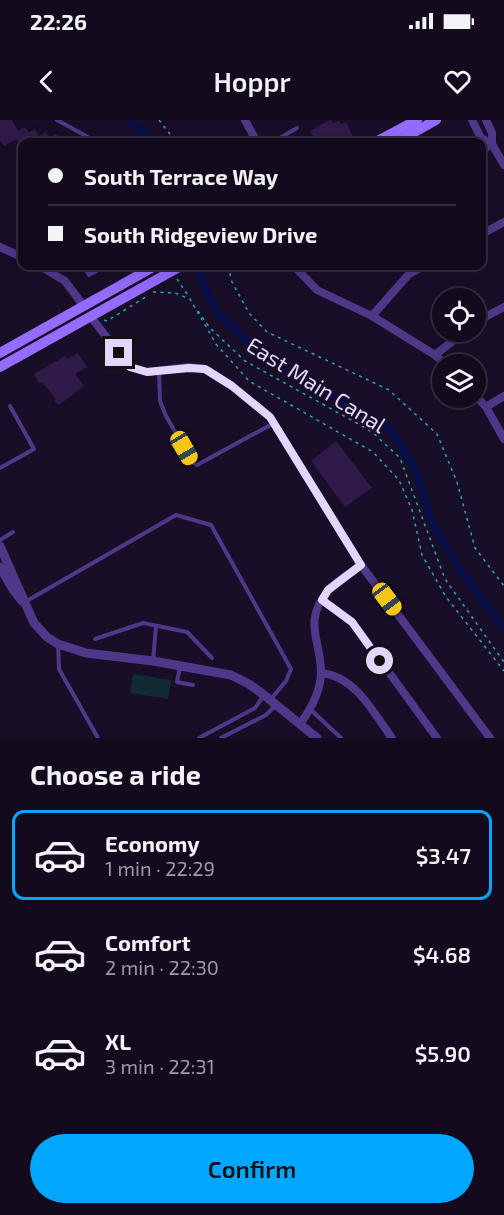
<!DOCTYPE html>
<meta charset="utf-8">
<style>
:root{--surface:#130a1e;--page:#20182b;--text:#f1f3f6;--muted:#9d9aa4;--line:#322b3c;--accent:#01a7ff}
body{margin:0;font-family:"Exo 2",sans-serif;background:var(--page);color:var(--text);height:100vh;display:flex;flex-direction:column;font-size:22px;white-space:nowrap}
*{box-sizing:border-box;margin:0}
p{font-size:20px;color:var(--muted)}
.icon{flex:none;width:33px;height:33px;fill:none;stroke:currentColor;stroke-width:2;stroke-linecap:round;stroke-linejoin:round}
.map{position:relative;height:618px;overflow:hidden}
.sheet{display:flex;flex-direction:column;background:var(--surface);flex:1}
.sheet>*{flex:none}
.top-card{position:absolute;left:18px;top:18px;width:468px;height:132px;border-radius:12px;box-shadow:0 6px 24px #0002,0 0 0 2px var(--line);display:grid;align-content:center;height:132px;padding:0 30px;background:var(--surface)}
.controls{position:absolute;left:432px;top:168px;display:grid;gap:12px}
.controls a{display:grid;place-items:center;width:54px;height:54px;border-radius:50%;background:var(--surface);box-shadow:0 6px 24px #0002,0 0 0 2px var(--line);font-size:30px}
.end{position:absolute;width:27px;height:27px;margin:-14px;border:8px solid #e4d5ff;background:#111;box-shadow:0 0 0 3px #111}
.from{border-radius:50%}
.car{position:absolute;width:18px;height:36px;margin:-18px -9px;border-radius:8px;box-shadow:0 0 4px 2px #0007;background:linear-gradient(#f5c518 24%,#345 0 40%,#f5c518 0 76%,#345 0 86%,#f5c518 0)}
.top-card b{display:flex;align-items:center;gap:21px;height:57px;font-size:22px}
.top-card b+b{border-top:2px solid var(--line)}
.top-card i{width:15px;height:15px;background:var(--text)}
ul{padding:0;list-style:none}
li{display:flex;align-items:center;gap:18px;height:90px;margin:0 12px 9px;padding:0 18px;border:3px solid transparent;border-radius:12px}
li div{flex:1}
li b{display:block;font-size:22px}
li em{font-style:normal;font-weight:600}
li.current{border-color:var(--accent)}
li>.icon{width:54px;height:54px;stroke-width:1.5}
h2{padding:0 30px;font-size:27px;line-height:72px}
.action{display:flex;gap:12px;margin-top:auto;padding:12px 30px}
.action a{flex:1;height:69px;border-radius:36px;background:var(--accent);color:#111;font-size:24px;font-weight:600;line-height:69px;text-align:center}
.status{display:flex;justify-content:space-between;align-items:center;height:42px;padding:0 30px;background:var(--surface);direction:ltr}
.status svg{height:16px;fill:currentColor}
header{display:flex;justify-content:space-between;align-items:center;height:78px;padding:0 30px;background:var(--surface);font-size:27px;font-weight:600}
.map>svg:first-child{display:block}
</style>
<div class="status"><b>22:26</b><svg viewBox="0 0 49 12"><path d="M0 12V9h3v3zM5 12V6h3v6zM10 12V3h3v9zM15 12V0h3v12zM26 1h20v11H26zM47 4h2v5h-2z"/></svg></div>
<header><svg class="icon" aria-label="back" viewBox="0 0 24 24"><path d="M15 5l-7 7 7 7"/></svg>Hoppr<svg class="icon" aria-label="heart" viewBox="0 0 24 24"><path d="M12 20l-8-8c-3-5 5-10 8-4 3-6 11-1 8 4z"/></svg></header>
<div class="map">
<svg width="504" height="618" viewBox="0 0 504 618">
<rect width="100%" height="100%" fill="#190e28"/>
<polygon fill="#112b32" points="133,554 171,560 168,579 130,573"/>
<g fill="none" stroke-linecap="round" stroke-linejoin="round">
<g stroke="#080f47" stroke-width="8">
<polyline points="128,0 156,22"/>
<polyline points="197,146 211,181 218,193 262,235 391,309 417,352 430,398 460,450 504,508"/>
</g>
</g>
<g fill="#2f1a49">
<polygon points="0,0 12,0 18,11 25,7 29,12 35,9 39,16 46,12 49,18 57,14 62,22 20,22 15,20 4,26 0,20"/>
<polygon points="330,0 334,3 339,1 341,4 346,2 354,19 347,22 317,22 310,11"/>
<polygon points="78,233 87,247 75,254 84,266 59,285 54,281 56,279 42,262 39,263 34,254 65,236 67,239"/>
<polygon points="336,321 372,368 345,387 311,341"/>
</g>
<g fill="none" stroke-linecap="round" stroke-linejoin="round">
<g stroke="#2aa3be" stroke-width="1.5" stroke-dasharray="3 4.5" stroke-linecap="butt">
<polyline points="159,0 176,22"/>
<polyline points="228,146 232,162 249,193 267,212 389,270 437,314 457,362 475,428 504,466"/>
<polyline points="177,159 189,177"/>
<polyline points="153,172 175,173 190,179 216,224 249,261 373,332 399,360 412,390 422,435 446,477 504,551"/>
<polyline points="198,191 210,208 245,241 371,311 400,338 445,459 504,542"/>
<polyline points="104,200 107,201 149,175"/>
</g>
<g stroke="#4f3889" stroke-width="4">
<polyline points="57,0 97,22"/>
<polyline points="273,22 297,8"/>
<polyline points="83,146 89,155 106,146"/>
<polyline points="159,252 160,281 166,296 193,343 197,345 274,303"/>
<polyline points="0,348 34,329 10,286"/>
<polyline points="0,420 13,412"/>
<polyline points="25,482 176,395 211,405 291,549 286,561 271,579"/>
<polyline points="95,519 143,503 187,512 212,538"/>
<polyline points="58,524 59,549 98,618"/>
<polyline points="153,541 156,506"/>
<polyline points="180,547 177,562 193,565"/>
<polyline points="311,590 341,618"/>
<polyline points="199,618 255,588 264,575"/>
<polyline points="221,618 266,595 276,585"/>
</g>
<g stroke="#4f3889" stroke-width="8">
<polyline points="245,0 257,22"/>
<polyline points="472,0 481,18 492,24 504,45"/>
<polyline points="486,0 492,13 492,24"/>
<polyline points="482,30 492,24"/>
<polyline points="482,114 504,102"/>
<polyline points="0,127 22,137"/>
<polyline points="40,146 65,161 83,185"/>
<polyline points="294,146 317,170 372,196 435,235 445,244"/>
<polyline points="90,196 130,247 147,252 189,247 205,249 232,266 270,297 361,445 490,618"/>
<polyline points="372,196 409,154 424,146"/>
<polyline points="476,202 504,187"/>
<polyline points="435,235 464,212"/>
<polyline points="476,276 486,287 504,319"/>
<polyline points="486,287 504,276"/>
<polyline points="322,480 352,502 437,618"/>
<path d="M321,553C355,556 373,592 392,618"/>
<path d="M300,604C311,589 321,571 321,552C321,520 302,502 328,471C336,461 350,453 361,445"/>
</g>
<g stroke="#4f3889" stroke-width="9">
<polyline points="0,426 34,503 47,517 58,524 86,533 153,541 231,555 249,564 264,575 317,618"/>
<polyline points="0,447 14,471 22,481"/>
</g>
<g stroke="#946cff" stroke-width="10">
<polyline points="376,22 417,0"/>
<polyline points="397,22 436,0"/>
<polyline points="0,233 155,146"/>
<polyline points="0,247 181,146"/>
</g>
</g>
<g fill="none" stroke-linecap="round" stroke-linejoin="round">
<polyline stroke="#e4d5ff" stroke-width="8" points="119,233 130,247 147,252 189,248 205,249 232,266 270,297 361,445 328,470 322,480 352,502 380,541"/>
</g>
<g text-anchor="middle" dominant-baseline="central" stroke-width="5" stroke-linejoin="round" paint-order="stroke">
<g font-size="22" fill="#e4d5ff" stroke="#190e28">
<text transform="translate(317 264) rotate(32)">East Main Canal</text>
</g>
</g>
</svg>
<div class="controls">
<a><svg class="icon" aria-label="locate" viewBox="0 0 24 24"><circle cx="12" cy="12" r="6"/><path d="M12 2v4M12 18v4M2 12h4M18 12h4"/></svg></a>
<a><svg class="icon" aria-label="layers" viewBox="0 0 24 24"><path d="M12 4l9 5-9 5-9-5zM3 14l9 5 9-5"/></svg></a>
</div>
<i class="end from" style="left:380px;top:541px"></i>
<i class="end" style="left:119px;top:233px"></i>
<i class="car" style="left:184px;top:328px;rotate:150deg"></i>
<i class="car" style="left:387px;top:479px;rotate:143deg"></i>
<div class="top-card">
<b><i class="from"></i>South Terrace Way</b>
<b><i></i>South Ridgeview Drive</b>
</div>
</div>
<section class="sheet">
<h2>Choose a ride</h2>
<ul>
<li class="current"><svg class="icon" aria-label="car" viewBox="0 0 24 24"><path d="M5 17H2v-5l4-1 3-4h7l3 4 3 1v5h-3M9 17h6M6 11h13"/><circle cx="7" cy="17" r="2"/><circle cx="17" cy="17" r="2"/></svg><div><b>Economy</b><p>1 min · 22:29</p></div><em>$3.47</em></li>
<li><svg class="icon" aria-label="car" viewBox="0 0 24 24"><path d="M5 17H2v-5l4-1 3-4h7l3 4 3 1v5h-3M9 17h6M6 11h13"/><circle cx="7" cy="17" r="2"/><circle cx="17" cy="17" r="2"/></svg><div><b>Comfort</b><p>2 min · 22:30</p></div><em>$4.68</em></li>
<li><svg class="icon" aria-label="car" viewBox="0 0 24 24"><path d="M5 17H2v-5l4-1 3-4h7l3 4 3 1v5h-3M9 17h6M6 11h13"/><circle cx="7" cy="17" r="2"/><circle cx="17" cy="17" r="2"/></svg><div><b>XL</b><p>3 min · 22:31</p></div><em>$5.90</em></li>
</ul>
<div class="action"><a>Confirm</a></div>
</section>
